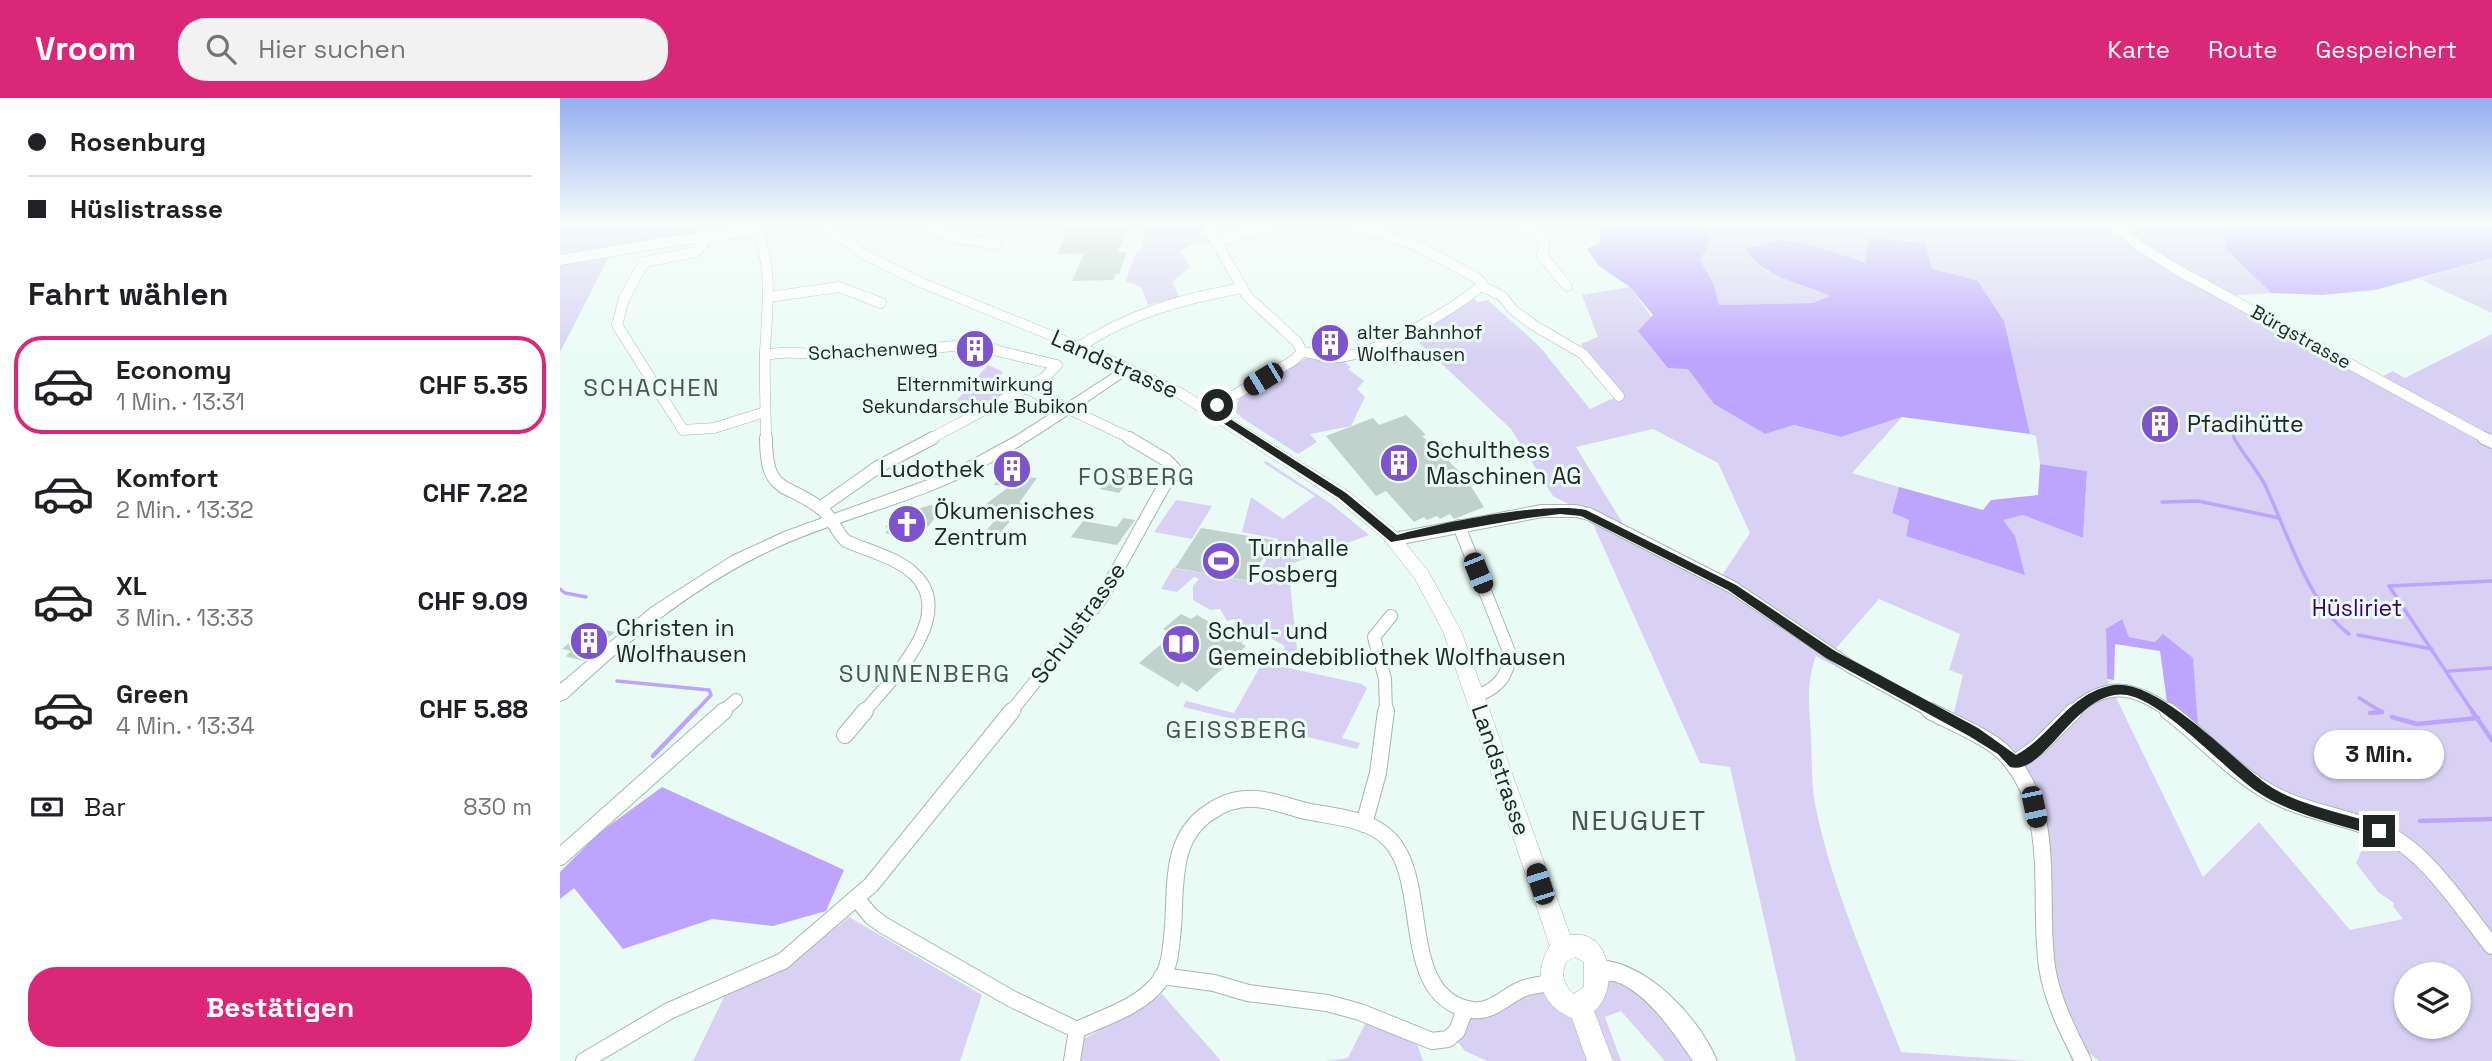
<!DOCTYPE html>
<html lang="de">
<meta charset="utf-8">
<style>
:root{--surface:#fff;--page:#f2f2f2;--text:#202124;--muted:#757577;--line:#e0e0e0;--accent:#db2777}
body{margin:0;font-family:"Space Grotesk",sans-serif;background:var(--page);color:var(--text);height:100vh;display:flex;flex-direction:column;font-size:26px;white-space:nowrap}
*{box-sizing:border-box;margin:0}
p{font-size:23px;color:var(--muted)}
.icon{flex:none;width:38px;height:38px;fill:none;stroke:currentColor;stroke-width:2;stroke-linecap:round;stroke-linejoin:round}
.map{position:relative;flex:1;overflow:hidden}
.side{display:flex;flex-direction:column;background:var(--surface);width:560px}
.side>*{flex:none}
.banner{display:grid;align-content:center;height:154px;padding:0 28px;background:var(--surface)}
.tools{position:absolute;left:1834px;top:864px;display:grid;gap:14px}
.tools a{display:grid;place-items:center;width:77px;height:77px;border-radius:50%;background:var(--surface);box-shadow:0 2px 5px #0004;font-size:35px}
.end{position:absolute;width:32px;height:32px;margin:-16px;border:9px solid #202624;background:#fff;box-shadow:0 0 0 4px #fff}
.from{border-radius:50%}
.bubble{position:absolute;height:49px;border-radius:24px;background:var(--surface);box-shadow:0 2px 5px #0004;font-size:23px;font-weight:600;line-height:49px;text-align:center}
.car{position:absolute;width:21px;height:42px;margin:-21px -10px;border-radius:9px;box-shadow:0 0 5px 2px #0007;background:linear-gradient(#222 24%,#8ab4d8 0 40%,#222 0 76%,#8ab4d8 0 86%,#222 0)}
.banner b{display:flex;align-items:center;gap:24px;height:66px;font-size:26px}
.banner b+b{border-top:2px solid var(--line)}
.banner i{width:18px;height:18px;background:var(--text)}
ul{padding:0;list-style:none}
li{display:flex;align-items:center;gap:21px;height:98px;margin:0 14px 10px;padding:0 14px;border:4px solid transparent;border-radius:28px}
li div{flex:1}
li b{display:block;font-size:26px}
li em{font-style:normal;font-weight:600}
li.current{border-color:var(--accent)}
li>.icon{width:63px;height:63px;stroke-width:1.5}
h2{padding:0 28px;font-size:32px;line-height:84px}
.pay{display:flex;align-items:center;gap:18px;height:77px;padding:0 28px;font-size:26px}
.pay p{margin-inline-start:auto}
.action{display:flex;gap:14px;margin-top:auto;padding:14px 28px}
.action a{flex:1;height:80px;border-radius:28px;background:var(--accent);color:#fff;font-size:28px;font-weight:600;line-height:80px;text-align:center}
header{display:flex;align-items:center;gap:42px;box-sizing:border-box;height:98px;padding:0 35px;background:var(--accent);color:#fff}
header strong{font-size:33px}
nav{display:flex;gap:38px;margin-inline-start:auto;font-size:24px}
.search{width:490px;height:63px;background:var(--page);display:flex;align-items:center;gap:18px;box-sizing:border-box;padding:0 24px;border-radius:28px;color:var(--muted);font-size:26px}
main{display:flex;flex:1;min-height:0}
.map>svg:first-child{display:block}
</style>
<header>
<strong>Vroom</strong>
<div class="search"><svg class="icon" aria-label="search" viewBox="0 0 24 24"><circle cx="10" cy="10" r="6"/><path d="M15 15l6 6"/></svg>Hier suchen</div>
<nav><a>Karte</a><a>Route</a><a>Gespeichert</a></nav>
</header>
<main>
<section class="side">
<div class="banner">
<b><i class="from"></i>Rosenburg</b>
<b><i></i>Hüslistrasse</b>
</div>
<h2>Fahrt wählen</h2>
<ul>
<li class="current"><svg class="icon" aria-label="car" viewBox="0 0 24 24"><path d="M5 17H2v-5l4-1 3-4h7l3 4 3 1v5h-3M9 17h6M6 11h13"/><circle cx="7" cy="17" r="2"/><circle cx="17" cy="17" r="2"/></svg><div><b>Economy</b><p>1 Min. · 13:31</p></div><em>CHF 5.35</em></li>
<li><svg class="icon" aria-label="car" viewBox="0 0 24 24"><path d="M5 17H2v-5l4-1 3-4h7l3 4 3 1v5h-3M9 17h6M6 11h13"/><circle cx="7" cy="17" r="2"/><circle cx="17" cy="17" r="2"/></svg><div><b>Komfort</b><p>2 Min. · 13:32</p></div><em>CHF 7.22</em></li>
<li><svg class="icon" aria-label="car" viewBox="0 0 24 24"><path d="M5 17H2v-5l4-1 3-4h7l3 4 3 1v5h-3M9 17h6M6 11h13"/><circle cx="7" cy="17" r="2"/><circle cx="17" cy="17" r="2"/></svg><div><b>XL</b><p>3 Min. · 13:33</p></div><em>CHF 9.09</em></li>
<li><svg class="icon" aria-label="car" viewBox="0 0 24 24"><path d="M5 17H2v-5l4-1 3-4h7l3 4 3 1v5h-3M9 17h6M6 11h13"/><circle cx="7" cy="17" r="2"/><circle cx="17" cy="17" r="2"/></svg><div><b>Green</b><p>4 Min. · 13:34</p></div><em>CHF 5.88</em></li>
</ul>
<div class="pay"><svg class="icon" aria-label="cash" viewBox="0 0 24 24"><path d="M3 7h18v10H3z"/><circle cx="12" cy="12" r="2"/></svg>Bar<p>830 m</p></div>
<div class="action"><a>Bestätigen</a></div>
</section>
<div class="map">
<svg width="1932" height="963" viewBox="0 0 1932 963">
<rect width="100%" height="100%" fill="#eafbf6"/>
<g fill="#d8d1f3" fill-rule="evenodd">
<polygon points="0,127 137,127 136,141 52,153 0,254"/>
<polygon points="582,127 641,127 650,144 628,148 620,153 630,169 612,184 619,199 588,207 581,189 566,183 575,156 581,153 585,141 579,135"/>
<path d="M1142,127H1660L1666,151L1711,195L1668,198L1817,281L1833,273L1845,280L1932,236V963H1539L1529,955L1532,963H1512C1499,933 1485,901 1479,868C1469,804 1490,708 1436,659C1417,642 1391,631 1368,618C1330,598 1293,578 1256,558C1246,585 1249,609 1251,637C1252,660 1251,683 1255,706C1272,791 1310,873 1341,954L1469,963H1236L1170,669L1140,665L1029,417L993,398L951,331L850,236L911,199L918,204L928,202C937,211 986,252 987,258L1030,311L1058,298L1021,246L1038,239L1022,197L1070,189L1154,306L1205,336L1234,327L1281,339L1342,319L1292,375L1339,389L1332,415L1349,422L1346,438L1463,417L1523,440L1527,373L1480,366L1476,338L1470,336L1417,182L1372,171L1306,165L1246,145L1220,142L1186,151L1208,174L1271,198L1253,205L1159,207L1154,187L1140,162L1152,140ZM1093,331L1158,365L1190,435L1159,482L1070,437L1016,349ZM1319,501L1400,536L1389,572L1403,577L1392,622L1271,556ZM1561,521L1569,539L1595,544L1632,560L1626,628L1731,704L1816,738L1804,747L1796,765L1818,794L1834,805L1833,808L1843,821L1790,832L1699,724L1643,779L1547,581L1546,532ZM1846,877H1899V929H1846Z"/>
<polygon points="1932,160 1932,215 1859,181"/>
<polygon points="750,258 783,263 791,269 788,271 804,283 797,291 805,299 791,328 750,336 757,344 738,356 682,320 673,311 680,300"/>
<polygon points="428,267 443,274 434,285 438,287 437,294 448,297 406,319 388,312"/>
<polygon points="706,363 770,405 809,437 728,467 738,560 735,560 723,554 725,548 712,541 711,536 700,538 674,521 667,523 660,511 650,512 633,502 633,488 639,481 634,479 617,494 601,491 613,470 699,485 699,475 718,441 682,434 691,399 723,421 755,398 704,365"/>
<polygon points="616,402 652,408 632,441 594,434"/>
<polygon points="705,565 802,586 807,590 782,640 800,645 797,651 623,609 626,603 674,615 701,567"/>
<polygon points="289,819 422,897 400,963 133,963 167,893 223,871"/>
<polygon points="1049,871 1120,927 1133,963 1105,963 1061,913 1045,919 1061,963 927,963 905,953 893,938 905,911 991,885 1004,905"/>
<polygon points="602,896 661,963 520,963 524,941"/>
<polygon points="809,918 854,938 863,963 766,963 788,960"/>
</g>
<g fill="#bda4ff">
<path d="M1025,127H1142L1152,140L1140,162L1154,187L1159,207L1253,205L1270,198C1239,183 1206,182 1186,151L1220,142L1246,145L1306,165L1308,140L1365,145L1372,171L1417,182L1444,223L1470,336L1342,319L1281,339L1234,327L1205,336L1154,306L1128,271L1108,270L1078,233L1093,217L1070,189L1039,168L1027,151L1041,144L1039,129Z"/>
<polygon points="1660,127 1932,127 1932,160 1815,192 1761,197 1711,195 1666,151"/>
<polygon points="1480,366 1527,373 1523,440 1463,417 1443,422 1455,438 1465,477 1346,438 1349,422 1332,415 1339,389 1423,412 1431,402 1478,397"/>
<polygon points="1562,521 1569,539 1595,544 1603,536 1633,560 1638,629 1607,604 1600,553 1555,546 1554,582 1547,581 1546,531"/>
<polygon points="102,689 284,772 266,813 213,828 152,821 63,851 14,790 0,801 0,774 39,735"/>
</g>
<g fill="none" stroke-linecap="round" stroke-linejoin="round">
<g stroke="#bca4fe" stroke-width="2.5">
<polyline points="1318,172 1330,182 1371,194"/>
<polyline points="1673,337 1675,341"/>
</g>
<g stroke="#bca4fe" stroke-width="3.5">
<path d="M1674,340C1683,356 1695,369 1704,385C1727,432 1747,505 1789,536"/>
<polyline points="1602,404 1638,403 1719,420"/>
<polyline points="1829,488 1913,614"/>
<polyline points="1829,488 1932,483"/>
<polyline points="0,491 5,495 26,499"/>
<polyline points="1798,537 1872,551"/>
<polyline points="1889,573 1932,570"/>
<polyline points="57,583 149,592 151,597 135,614"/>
<polyline points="1799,600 1822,614"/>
<polyline points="1818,614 1822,614"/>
</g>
<g stroke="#bca4fe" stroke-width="4.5">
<polyline points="1820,613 1822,614"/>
<polyline points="1912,613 1932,642"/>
<polyline points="1810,615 1822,614"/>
<polyline points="1832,619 1857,626 1918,620"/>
<polyline points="93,658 136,613"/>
<polyline points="1860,723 1932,721"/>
<polyline points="50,731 53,745 64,759 64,794 96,805 158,781 230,781 233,792 248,803"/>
</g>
</g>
<g fill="#c1d1cc">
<polygon points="488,127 568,127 558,154 567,154 559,176 556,176 553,182 512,183 524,155 497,156 506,136"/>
<polygon points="1591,306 1608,331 1598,331 1585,311"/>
<polygon points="846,317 866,337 862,338 905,379 924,409 894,421 890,416 880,421 877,418 867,422 864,419 854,424 826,393 816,398 766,338 813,320 819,327"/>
<polygon points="449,368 471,373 466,379 477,380 459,405 465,406 440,435 426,433 440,416 422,409 450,388 434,387"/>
<polygon points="566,372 568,379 571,380 559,395 540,391 551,376"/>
<polygon points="371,407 379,409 380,414 357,442 325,435 330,430 325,429 345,409 357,411"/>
<polygon points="563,420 575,422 557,447 511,439 523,423 557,429"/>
<polygon points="641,430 714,442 690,483 615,470"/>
<polygon points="621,516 631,521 637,517 683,543 681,545 686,548 637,594 622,584 618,589 579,565 613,536 603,531"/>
<polygon points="28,529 55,534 24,563 8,559 6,558 11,553 2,551"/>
</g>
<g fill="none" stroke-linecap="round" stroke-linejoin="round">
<g stroke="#a6b6b1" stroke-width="11">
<g id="minor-far2">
<path d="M195,127C214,169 207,209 205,254C204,283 206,312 206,341"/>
<polyline points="366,127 390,139 436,146"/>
<polyline points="647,127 687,198 737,244 742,254"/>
<polyline points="791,127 856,147 915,179 921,184 921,188"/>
<path d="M964,127C978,134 989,140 982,157L1007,188"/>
<polyline points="1555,127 1580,148 1614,170 1927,341"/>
<polyline points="147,140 136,154 84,164 64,201 57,227 123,332 154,330 205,314"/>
<polyline points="656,144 715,127"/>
<polyline points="0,162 113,143 198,133"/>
<polyline points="921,188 942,198 953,212 975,228 1023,256 1059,298"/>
<polyline points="209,199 279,189 321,205"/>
<path d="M519,249C570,215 623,201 682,190"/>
<path d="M742,254C755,255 767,260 780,259C819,255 891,213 921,188"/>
<path d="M205,257C229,252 252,257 275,257C324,256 373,250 422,245L438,253L497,267L484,280L370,341"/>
<polyline points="465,290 572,341"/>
<polyline points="649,312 734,262 742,254"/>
</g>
</g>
<g stroke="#a6b6b1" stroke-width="14">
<g id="minor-far1">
<path d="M206,340C206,399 227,383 263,412C273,421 276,434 286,443C308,453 336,459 354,476C398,517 331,582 304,614"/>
<polyline points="1924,340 1932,344"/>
<polyline points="260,410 318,369 373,340"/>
<path d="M899,428L950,556C948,579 937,591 916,598"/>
<polyline points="835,441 982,413 1015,413 1029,416 1172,489 1291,569 1373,614"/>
<polyline points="162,614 176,602"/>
<polyline points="451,614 541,501 614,370 606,362 569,340"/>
<polyline points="826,614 825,581 814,539 831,518"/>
<path d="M1512,614C1546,583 1574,588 1610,614"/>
</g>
</g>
<g stroke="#a6b6b1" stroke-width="18">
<g id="minor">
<path d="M1370,613C1389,623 1430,640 1444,655C1499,711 1477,798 1487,869C1492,902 1508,933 1523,963"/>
<path d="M1608,613C1640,637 1668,669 1702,690C1739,714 1783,717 1822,734C1866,752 1903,812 1932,848"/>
<polyline points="285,637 305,613"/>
<polyline points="1455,665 1479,648 1514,613"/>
<polyline points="804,726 818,675 826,613"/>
<polyline points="0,759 164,613"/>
<polyline points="296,800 311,818 323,827 452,901 517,932"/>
<polyline points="602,878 654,885 688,895 767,905 800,914 872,943 888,941 897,933 905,911"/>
<path d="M517,932C544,919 580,909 599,884C611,869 611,848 613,829C616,788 610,739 650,714C663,705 679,700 695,701C713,702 729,709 746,713C773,719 810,720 830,742C871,785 837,900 912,912C931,915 945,899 960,892C970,887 981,887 991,885"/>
<polyline points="24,963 109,913 223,863 311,787 452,613"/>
<polyline points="512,963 517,932"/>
</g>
</g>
<g stroke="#a6b6b1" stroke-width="2">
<g id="tertiary">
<path d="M566,267L571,268V274C515,311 461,352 400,380C339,409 272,423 211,452C134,488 68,543 6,601L0,603V586L92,509L172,458L224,434L390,374L456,338Z"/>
<path d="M1038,862C1087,864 1139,919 1157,963H1133C1114,936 1093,902 1062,886C1052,881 1041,883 1030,879L1027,872L1030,865Z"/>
</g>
</g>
<g stroke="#a6b6b1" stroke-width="1">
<path id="secondary" d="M256,127H270L311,155L367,182L542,253L623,291L788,393L834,431L868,473L901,533L1010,837C1050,830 1061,891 1034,913L1053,963H1027L1012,920C980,907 972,876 990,848L883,533L855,481L822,439L776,401L613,297L532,259L357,188L303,161ZM1015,859L1024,864V889L1014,896C1003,887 1000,875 1007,863Z"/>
</g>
<use href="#minor-far2" stroke="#fff" stroke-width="10"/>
<use href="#minor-far1" stroke="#fff" stroke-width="12"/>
<use href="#minor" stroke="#fff" stroke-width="16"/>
<use href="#tertiary" fill="#fff" fill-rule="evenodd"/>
<use href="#secondary" fill="#fff" fill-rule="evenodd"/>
</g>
<linearGradient id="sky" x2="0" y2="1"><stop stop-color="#96aef1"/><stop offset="0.48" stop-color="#f6fdfb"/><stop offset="1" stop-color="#f6fdfb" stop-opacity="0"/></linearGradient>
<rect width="1932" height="262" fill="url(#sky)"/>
<path fill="#202624" d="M654,305L662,307L656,312L786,395L837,437C880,425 985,403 1026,412L1176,487L1275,553L1418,630L1456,657C1491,638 1509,597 1549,588C1595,576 1671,661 1708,687C1739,708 1788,716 1824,728L1826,733L1819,739C1782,727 1730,716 1699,695C1665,672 1603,603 1567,597C1517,589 1485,679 1450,669L1438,656L1409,638L1266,560L1168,492L1021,418L1000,416L968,420L831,444L779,400L646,314V310Z"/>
<defs>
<g id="building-disc" transform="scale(2.0125)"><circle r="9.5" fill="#7d54cd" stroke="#eafbf6"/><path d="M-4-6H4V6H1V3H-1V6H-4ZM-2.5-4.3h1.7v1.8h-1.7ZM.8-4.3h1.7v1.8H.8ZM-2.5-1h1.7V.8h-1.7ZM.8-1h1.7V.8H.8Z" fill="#fff"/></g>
<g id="church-disc" transform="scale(2.0125)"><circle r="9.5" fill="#7d54cd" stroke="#eafbf6"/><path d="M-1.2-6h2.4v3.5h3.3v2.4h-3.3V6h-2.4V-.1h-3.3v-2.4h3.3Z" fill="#fff"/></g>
<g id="stadium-disc" transform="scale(2.0125)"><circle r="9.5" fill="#7d54cd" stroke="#eafbf6"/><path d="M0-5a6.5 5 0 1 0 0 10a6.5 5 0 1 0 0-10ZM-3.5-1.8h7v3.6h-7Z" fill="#fff"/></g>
<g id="library-disc" transform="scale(2.0125)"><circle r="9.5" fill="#7d54cd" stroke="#eafbf6"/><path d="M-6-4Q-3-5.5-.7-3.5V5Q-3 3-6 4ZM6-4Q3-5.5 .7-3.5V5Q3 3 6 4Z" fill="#fff"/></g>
</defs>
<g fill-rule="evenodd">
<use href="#building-disc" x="770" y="245"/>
<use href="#building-disc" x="415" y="251"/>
<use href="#building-disc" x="1600" y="326"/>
<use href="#building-disc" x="839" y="365"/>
<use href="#building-disc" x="452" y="371"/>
<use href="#church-disc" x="347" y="426"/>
<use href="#stadium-disc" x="661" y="463"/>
<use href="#building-disc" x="29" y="543"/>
<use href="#library-disc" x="621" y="546"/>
</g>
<g text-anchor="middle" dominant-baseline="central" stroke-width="6" stroke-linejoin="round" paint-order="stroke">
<g font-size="19" fill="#202624" stroke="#eafbf6" text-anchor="start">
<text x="797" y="234">alter Bahnhof<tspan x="797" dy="22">Wolfhausen</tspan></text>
<text x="415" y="286" text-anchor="middle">Elternmitwirkung<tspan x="415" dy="22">Sekundarschule Bubikon</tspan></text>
</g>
<g font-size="19" fill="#202624" stroke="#eafbf6">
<text transform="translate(1741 239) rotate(29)">Bürgstrasse</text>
<text transform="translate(313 252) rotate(-3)">Schachenweg</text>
</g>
<g font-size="23" fill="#202624" stroke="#eafbf6">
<text transform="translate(555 266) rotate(24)">Landstrasse</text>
<text transform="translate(518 525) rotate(-54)">Schulstrasse</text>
<text transform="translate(941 672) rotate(71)">Landstrasse</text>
</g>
<g font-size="23" fill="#202624" stroke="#eafbf6" text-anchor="start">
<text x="1627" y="326">Pfadihütte</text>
<text x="866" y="352">Schulthess<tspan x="866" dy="26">Maschinen AG</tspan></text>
<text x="425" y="371" text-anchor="end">Ludothek</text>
<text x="374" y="413">Ökumenisches<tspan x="374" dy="26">Zentrum</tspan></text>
<text x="688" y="450">Turnhalle<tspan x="688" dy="26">Fosberg</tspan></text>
<text x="56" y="530">Christen in<tspan x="56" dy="26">Wolfhausen</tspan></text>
<text x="648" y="533">Schul- und<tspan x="648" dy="26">Gemeindebibliothek Wolfhausen</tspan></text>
</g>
<g font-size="23" fill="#37026f" stroke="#eafbf6">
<text x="1797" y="510">Hüsliriet</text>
</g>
<g font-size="24" letter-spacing="2" fill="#475550" stroke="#eafbf6">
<text x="92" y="289">SCHACHEN</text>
<text x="577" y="378">FOSBERG</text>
<text x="365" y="575">SUNNENBERG</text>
<text x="677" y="631">GEISSBERG</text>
</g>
<g font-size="28" letter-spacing="2" fill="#475550" stroke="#eafbf6">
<text x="1079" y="722">NEUGUET</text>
</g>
</g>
</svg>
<div class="tools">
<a><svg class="icon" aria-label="layers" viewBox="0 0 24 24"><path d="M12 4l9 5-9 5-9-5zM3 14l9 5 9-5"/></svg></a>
</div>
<i class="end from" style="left:657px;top:307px"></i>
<i class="end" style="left:1819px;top:733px"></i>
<div class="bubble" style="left:1754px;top:632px;width:130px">3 Min.</div>
<i class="car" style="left:703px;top:281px;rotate:239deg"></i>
<i class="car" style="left:918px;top:475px;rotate:158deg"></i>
<i class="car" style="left:1474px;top:709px;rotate:168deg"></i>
<i class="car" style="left:980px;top:786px;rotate:342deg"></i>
</div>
</main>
